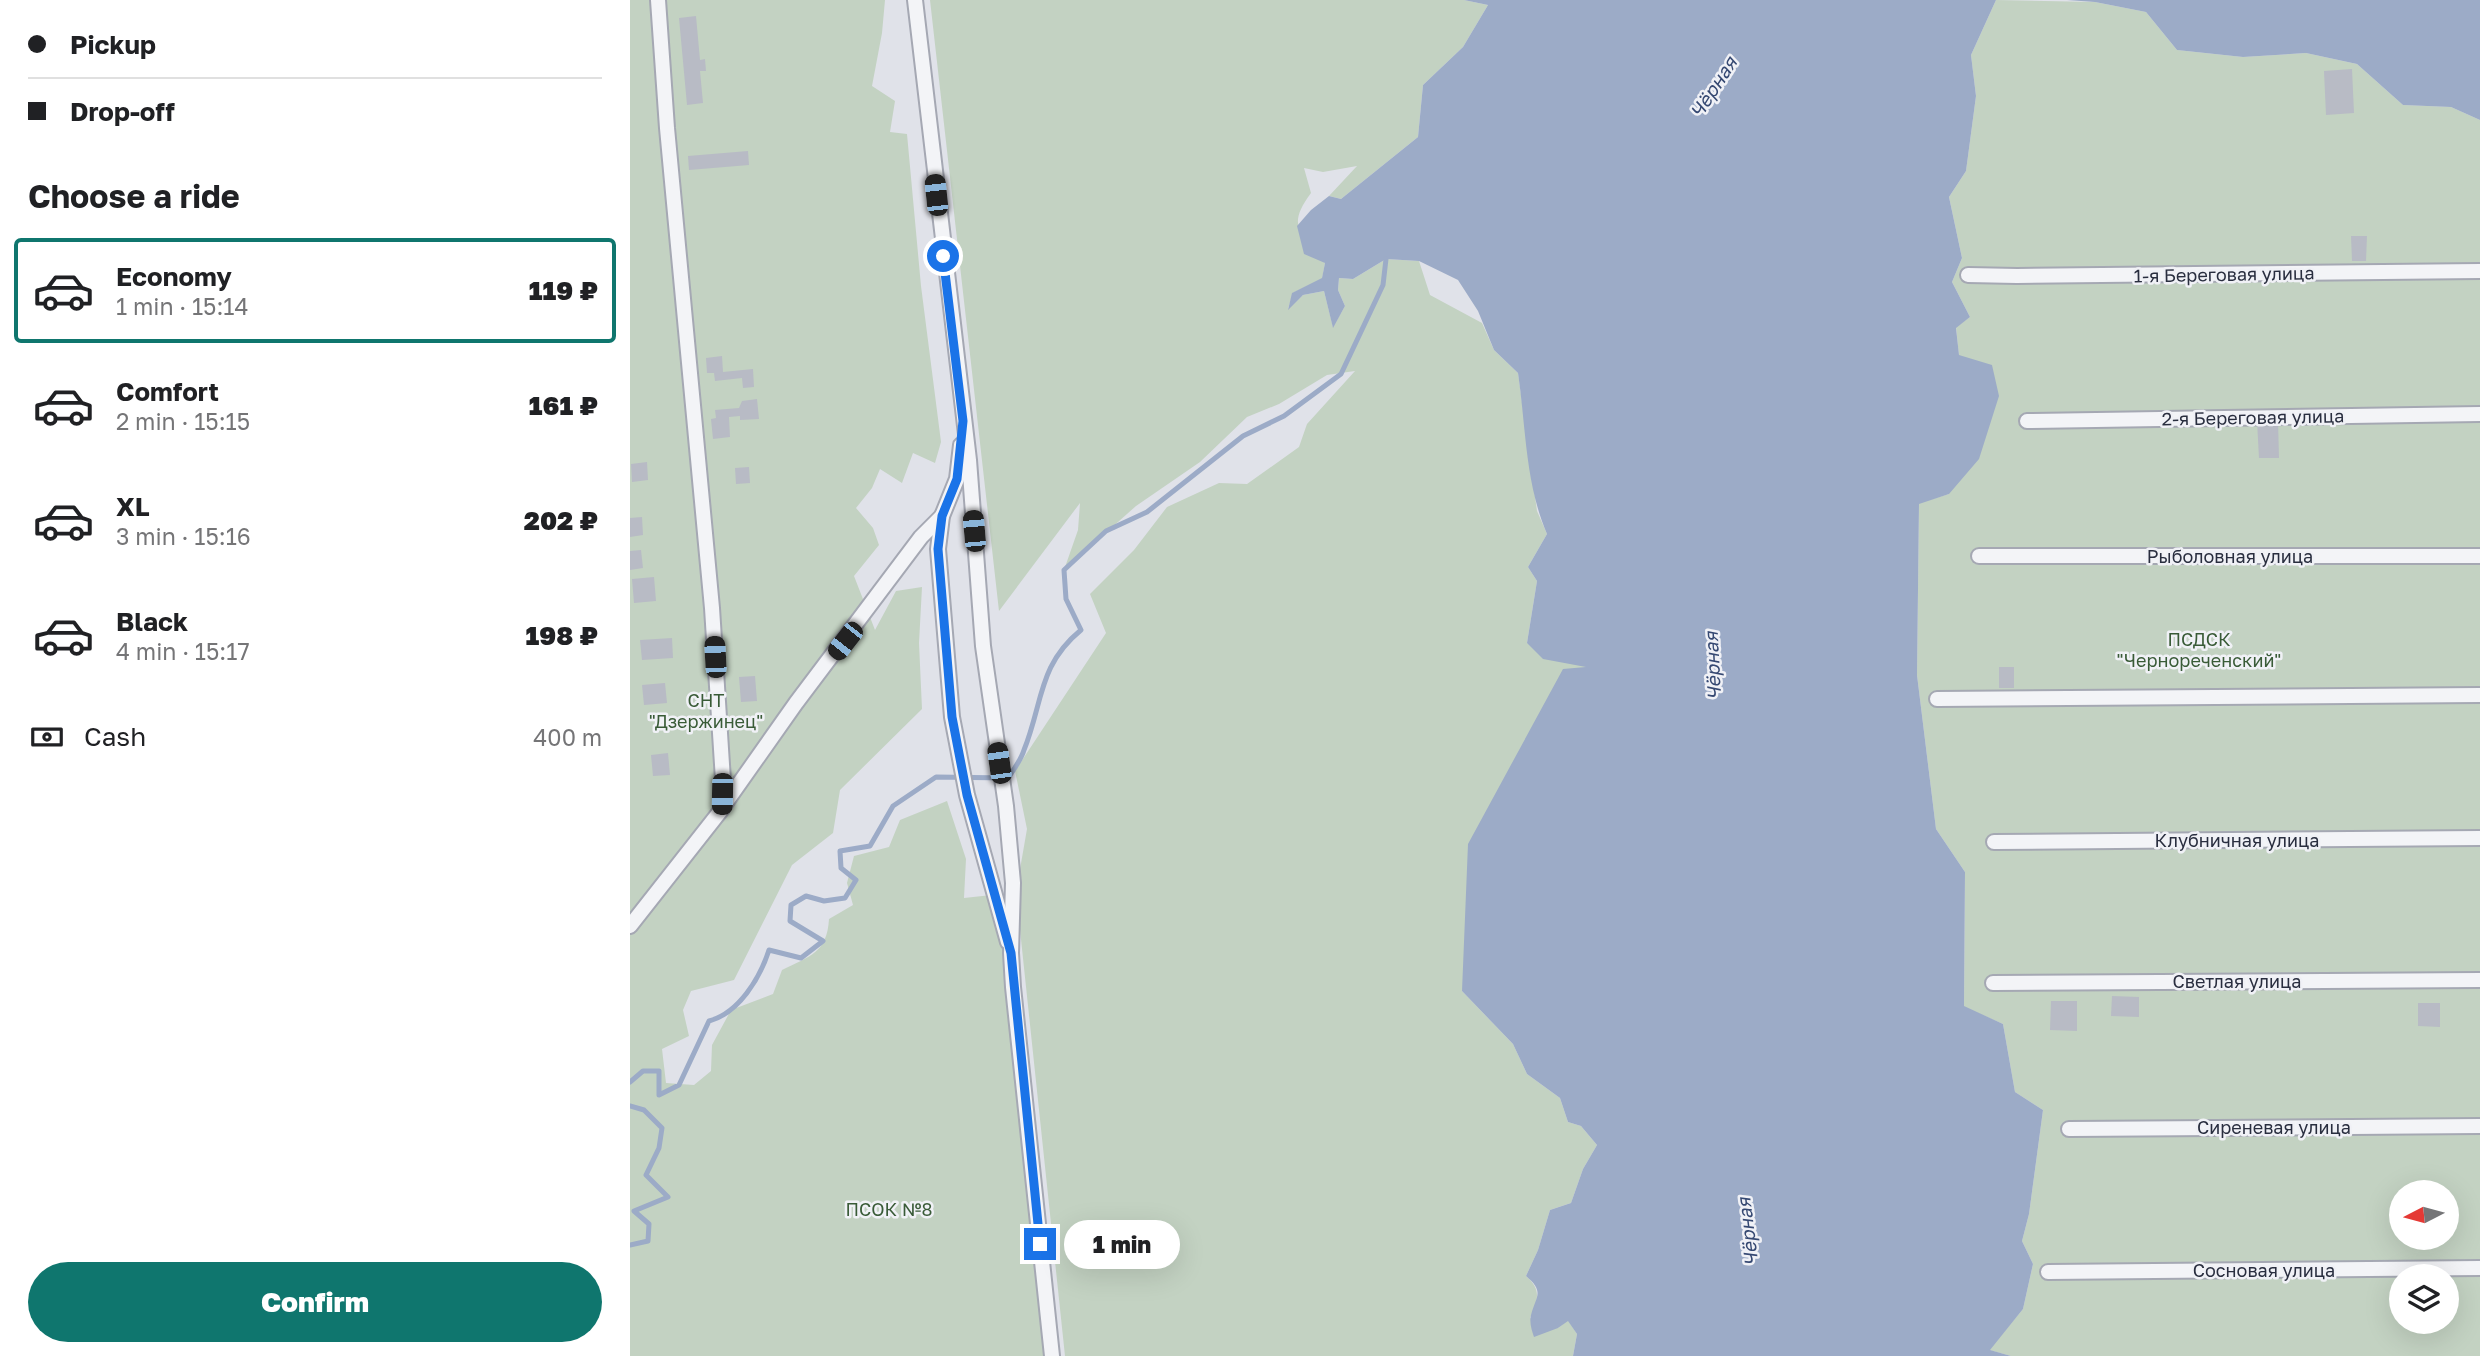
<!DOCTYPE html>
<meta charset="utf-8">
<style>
:root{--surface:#fff;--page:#f6f6f6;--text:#202124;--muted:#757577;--line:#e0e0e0;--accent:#0f766e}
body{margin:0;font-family:"Golos Text",sans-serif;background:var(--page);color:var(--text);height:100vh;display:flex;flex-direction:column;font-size:26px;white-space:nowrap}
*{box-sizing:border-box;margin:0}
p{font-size:23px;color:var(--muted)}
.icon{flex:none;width:38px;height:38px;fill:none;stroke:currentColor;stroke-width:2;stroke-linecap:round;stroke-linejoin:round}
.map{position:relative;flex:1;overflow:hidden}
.drawer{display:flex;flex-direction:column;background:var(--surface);width:630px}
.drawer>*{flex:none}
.guide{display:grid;align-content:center;height:154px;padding:0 28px;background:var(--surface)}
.needle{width:46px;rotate:264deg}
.tools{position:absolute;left:1759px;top:1180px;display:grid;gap:14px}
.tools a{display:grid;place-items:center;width:70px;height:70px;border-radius:50%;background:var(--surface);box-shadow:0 7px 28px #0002;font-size:35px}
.end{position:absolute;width:32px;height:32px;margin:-16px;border:9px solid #1a73e8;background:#fff;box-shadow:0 0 0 4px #fff}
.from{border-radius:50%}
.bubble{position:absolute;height:49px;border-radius:24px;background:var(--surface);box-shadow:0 7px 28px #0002;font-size:23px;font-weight:800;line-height:49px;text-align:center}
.car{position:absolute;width:21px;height:42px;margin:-21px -10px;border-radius:9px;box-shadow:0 0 5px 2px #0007;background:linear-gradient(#222 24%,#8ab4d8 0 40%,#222 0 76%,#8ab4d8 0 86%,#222 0)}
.guide b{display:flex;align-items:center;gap:24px;height:66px;font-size:26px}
.guide b+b{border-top:2px solid var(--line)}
.guide i{width:18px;height:18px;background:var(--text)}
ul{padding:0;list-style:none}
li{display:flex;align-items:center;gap:21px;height:105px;margin:0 14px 10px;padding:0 14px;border:4px solid transparent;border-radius:7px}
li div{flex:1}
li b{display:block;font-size:26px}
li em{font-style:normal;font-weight:800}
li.selected{border-color:var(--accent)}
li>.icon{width:63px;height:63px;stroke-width:1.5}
h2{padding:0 28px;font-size:32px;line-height:84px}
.pay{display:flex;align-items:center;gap:18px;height:77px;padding:0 28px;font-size:26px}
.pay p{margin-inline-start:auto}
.action{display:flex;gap:14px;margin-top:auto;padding:14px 28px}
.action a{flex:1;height:80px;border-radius:42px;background:var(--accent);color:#fff;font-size:28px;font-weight:800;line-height:80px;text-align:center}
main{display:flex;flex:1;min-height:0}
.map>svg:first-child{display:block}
</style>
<main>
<section class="drawer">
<div class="guide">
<b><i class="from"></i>Pickup</b>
<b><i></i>Drop-off</b>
</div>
<h2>Choose a ride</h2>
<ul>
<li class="selected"><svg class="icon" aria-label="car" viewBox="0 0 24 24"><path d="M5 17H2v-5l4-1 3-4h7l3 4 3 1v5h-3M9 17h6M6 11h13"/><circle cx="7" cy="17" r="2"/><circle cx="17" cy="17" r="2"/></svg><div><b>Economy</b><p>1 min · 15:14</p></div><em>119 ₽</em></li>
<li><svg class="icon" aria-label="car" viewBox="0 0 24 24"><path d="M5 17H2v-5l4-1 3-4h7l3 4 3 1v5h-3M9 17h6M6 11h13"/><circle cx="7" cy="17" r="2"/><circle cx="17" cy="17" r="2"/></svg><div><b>Comfort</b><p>2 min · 15:15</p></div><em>161 ₽</em></li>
<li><svg class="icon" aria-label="car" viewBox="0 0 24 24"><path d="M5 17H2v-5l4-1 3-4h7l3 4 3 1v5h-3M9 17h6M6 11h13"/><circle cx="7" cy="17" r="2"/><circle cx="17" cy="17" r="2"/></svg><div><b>XL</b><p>3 min · 15:16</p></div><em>202 ₽</em></li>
<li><svg class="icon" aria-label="car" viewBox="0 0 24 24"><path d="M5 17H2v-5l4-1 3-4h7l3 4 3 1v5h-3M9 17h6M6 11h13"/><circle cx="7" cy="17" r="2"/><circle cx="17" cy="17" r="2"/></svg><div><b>Black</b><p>4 min · 15:17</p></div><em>198 ₽</em></li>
</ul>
<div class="pay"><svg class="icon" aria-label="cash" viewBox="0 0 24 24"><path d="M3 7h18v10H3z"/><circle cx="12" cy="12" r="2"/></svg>Cash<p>400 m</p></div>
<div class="action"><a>Confirm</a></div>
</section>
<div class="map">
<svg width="1850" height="1356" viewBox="0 0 1850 1356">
<rect width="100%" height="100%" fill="#e0e2e9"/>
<g fill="#c3d2c2" fill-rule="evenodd">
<path d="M0,0H255L252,33L242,86L265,101L260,132L277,134L291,286L311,442L305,463L283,453L272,483L250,469L242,488L226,508L243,528L249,545L224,576L245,630L266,591L292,587L289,643L292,709L210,790L203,833L162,865L104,980L61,991L53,1010L59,1036L32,1049L36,1083L64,1085L81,1071L82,1045L101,1010L143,994L152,970C180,956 197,953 199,919L223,905L217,883L224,856L259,847L270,820L317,801L336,859L334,898L371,894L427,1356H0Z"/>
<path d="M300,0H834L858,5L833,47L793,85L788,137L711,199L699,196L727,166L693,172L674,168L681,193C655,228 672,233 695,263L692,279L663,293L658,309L673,295L694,291L703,327L715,306L708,290L709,278L723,279L756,259L789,261L800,295L852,323L864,350L888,373L907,511L917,534L898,567L907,581L897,643L960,667L832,991L883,1044L897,1074L930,1098L938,1122L951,1126L967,1145L953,1169L941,1203L920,1210L908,1250L896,1276C912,1290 908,1300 900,1318L928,1328L938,1320L947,1334L943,1356H435L386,892L397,829L385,771L476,633L460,594L504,550L537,507L589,483L617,484L669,447L677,424L725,371L697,375L649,404L617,417L570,462L506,506L434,570L448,530L450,503L369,611Z"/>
<path d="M1366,0L1465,2L1516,12L1547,50L1613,57L1676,53L1727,64L1773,105L1821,107L1850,120V1356H1381L1359,1350L1393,1309L1403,1264L1392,1241L1399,1214L1413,1110L1385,1092L1373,1024L1334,1007L1335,872L1306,829L1287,675L1289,503L1319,494L1329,356L1326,327L1340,317L1322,282L1332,258L1319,197L1336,171L1346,96L1341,55ZM1771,1192H1816V1237H1771ZM1771,1276H1816V1321H1771Z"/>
</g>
<g fill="#9cabc7">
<path d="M834,0H1366L1341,55L1346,96L1336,171L1319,197L1332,258L1322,282L1340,317L1326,328L1329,355L1362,365L1369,396L1349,459L1319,494L1289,504L1287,675L1306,829L1335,872L1334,1006L1373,1024L1385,1092L1413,1110L1399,1214L1392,1241L1403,1264L1393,1309L1360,1350L1381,1356H943L947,1334L938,1321L928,1328L904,1337C902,1331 899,1322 901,1315C906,1296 915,1292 896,1276L908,1250L920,1210L941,1203L953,1169L967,1145L951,1126L938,1122L930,1098L897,1074L883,1044L832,991L838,844L933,669L956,667L913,659L897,643L907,581L898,567L917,534C895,483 896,427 888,373L864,350L848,311L828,280L789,261L756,259L723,279L709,278L708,290L715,306L703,328L694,291L673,295L658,310L662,293L692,278L695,263L674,254L667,226L681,210L699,196L711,199L788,137L793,85L833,47L858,5Z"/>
<polygon points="1437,0 1850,0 1850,120 1821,107 1773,105 1727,64 1676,53 1613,57 1547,50 1516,12 1465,2"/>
</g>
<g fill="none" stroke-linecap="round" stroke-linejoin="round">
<g stroke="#9cabc7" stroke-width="5">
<path d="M0,1082L13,1071H29V1095L49,1085L79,1021C109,1013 130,978 139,950L171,958L193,941L160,921L161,905L176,896L194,901L215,898L226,880L211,868L210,851L240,846L263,806L306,777L378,778C384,769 391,760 394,750C413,703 408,665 451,630L436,599L434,570L476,531L517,512L613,436L654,416L711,374L753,285L756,259"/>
<polyline points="0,1106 14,1110 32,1128 29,1148 16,1175 38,1197 4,1211 19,1224 18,1241 0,1245"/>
</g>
</g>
<g fill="#b8bbc5">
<polygon points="66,16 70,60 75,59 76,71 70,71 73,103 57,105 49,18"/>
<polygon points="1722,69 1724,113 1696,115 1694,71"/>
<polygon points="118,151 119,165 59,170 58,156"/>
<polygon points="1721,236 1737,236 1736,261 1722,261"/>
<polygon points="92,356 93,372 123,369 124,387 113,388 112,378 85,381 84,373 77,373 76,358"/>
<polygon points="127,399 129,419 110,420 110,416 99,417 100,437 83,439 81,419 86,418 85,410 109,408 112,401"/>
<polygon points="1648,420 1649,458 1629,458 1627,421"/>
<polygon points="17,462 18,480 2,482 1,464"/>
<polygon points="119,467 120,483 106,484 105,468"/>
<polygon points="12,517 13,535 0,537 0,518"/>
<polygon points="11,550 13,568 0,570 0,551"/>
<polygon points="24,577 26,601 4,603 2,579"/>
<polygon points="42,638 43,658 12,660 10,640"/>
<rect x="1369" y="667" width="15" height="21"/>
<polygon points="125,676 127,701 111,702 109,677"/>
<polygon points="35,683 37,703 14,705 12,685"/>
<polygon points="38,753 40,775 23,776 21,755"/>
<polygon points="1482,996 1509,997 1509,1017 1481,1016"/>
<polygon points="1421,1001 1447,1001 1447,1031 1420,1030"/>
<polygon points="1788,1003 1810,1003 1810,1027 1788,1026"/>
</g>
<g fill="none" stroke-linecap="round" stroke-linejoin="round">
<g stroke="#a5a8b3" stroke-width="18">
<g id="street">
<polyline points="285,0 339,460 353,646 376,806 383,883 381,953 383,987 422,1356"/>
<polyline points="1338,275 1387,276 1850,271"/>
<polyline points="1397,421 1850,414"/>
<polyline points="331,445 327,479 312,516 308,549 322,717 337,795 378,942"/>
<polyline points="1349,556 1850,556"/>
<polyline points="1307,699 1850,695"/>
<polyline points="92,808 166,703 291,537 312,516"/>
<polyline points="1364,842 1850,838"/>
<polyline points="0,926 92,809 93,780 82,608 37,128 28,0"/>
<polyline points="1363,983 1850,980"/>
<polyline points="1439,1129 1850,1126"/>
<polyline points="1418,1272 1850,1268"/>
</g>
</g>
<use href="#street" stroke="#f3f4f7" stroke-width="14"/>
</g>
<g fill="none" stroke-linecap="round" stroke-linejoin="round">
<polyline stroke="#1a73e8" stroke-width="9" points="313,256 333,421 327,479 312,516 308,549 322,717 337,795 381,953 410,1244"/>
</g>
<g text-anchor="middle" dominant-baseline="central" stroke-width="5" stroke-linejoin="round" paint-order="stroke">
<g font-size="18" fill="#292e3f" stroke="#f0f1f6">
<text transform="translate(1594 274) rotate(-1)">1-я Береговая улица</text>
<text transform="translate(1623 417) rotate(-1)">2-я Береговая улица</text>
<text x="1600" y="556">Рыболовная улица</text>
<text x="1607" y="840">Клубничная улица</text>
<text x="1607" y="981">Светлая улица</text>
<text x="1644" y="1127">Сиреневая улица</text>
<text x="1634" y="1270">Сосновая улица</text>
</g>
<g font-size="18" fill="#395b37" stroke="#f0f1f6">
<text x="1569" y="639">ПСДСК<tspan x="1569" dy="21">"Чернореченский"</tspan></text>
<text x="76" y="700">СНТ<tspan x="76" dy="21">"Дзержинец"</tspan></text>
<text x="259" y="1209">ПСОК №8</text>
</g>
<g font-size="19" font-style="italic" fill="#354872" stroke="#f0f1f6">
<text transform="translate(1083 87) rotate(-57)">Чёрная</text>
<text transform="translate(1082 666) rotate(-93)">Чёрная</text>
<text transform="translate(1117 1232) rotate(-97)">Чёрная</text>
</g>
</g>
</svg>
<div class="tools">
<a><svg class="needle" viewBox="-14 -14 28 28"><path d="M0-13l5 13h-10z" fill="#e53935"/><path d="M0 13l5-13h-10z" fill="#757577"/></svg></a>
<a><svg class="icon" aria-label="layers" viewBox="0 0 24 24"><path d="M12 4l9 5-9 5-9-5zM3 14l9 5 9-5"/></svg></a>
</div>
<i class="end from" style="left:313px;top:256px"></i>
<i class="end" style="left:410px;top:1244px"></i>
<div class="bubble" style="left:434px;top:1220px;width:116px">1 min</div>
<i class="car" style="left:306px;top:195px;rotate:354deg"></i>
<i class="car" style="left:344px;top:531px;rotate:355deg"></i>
<i class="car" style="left:215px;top:641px;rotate:218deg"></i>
<i class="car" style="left:85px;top:657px;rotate:357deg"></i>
<i class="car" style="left:369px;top:763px;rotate:352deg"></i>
<i class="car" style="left:92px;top:794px;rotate:181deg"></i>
</div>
</main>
